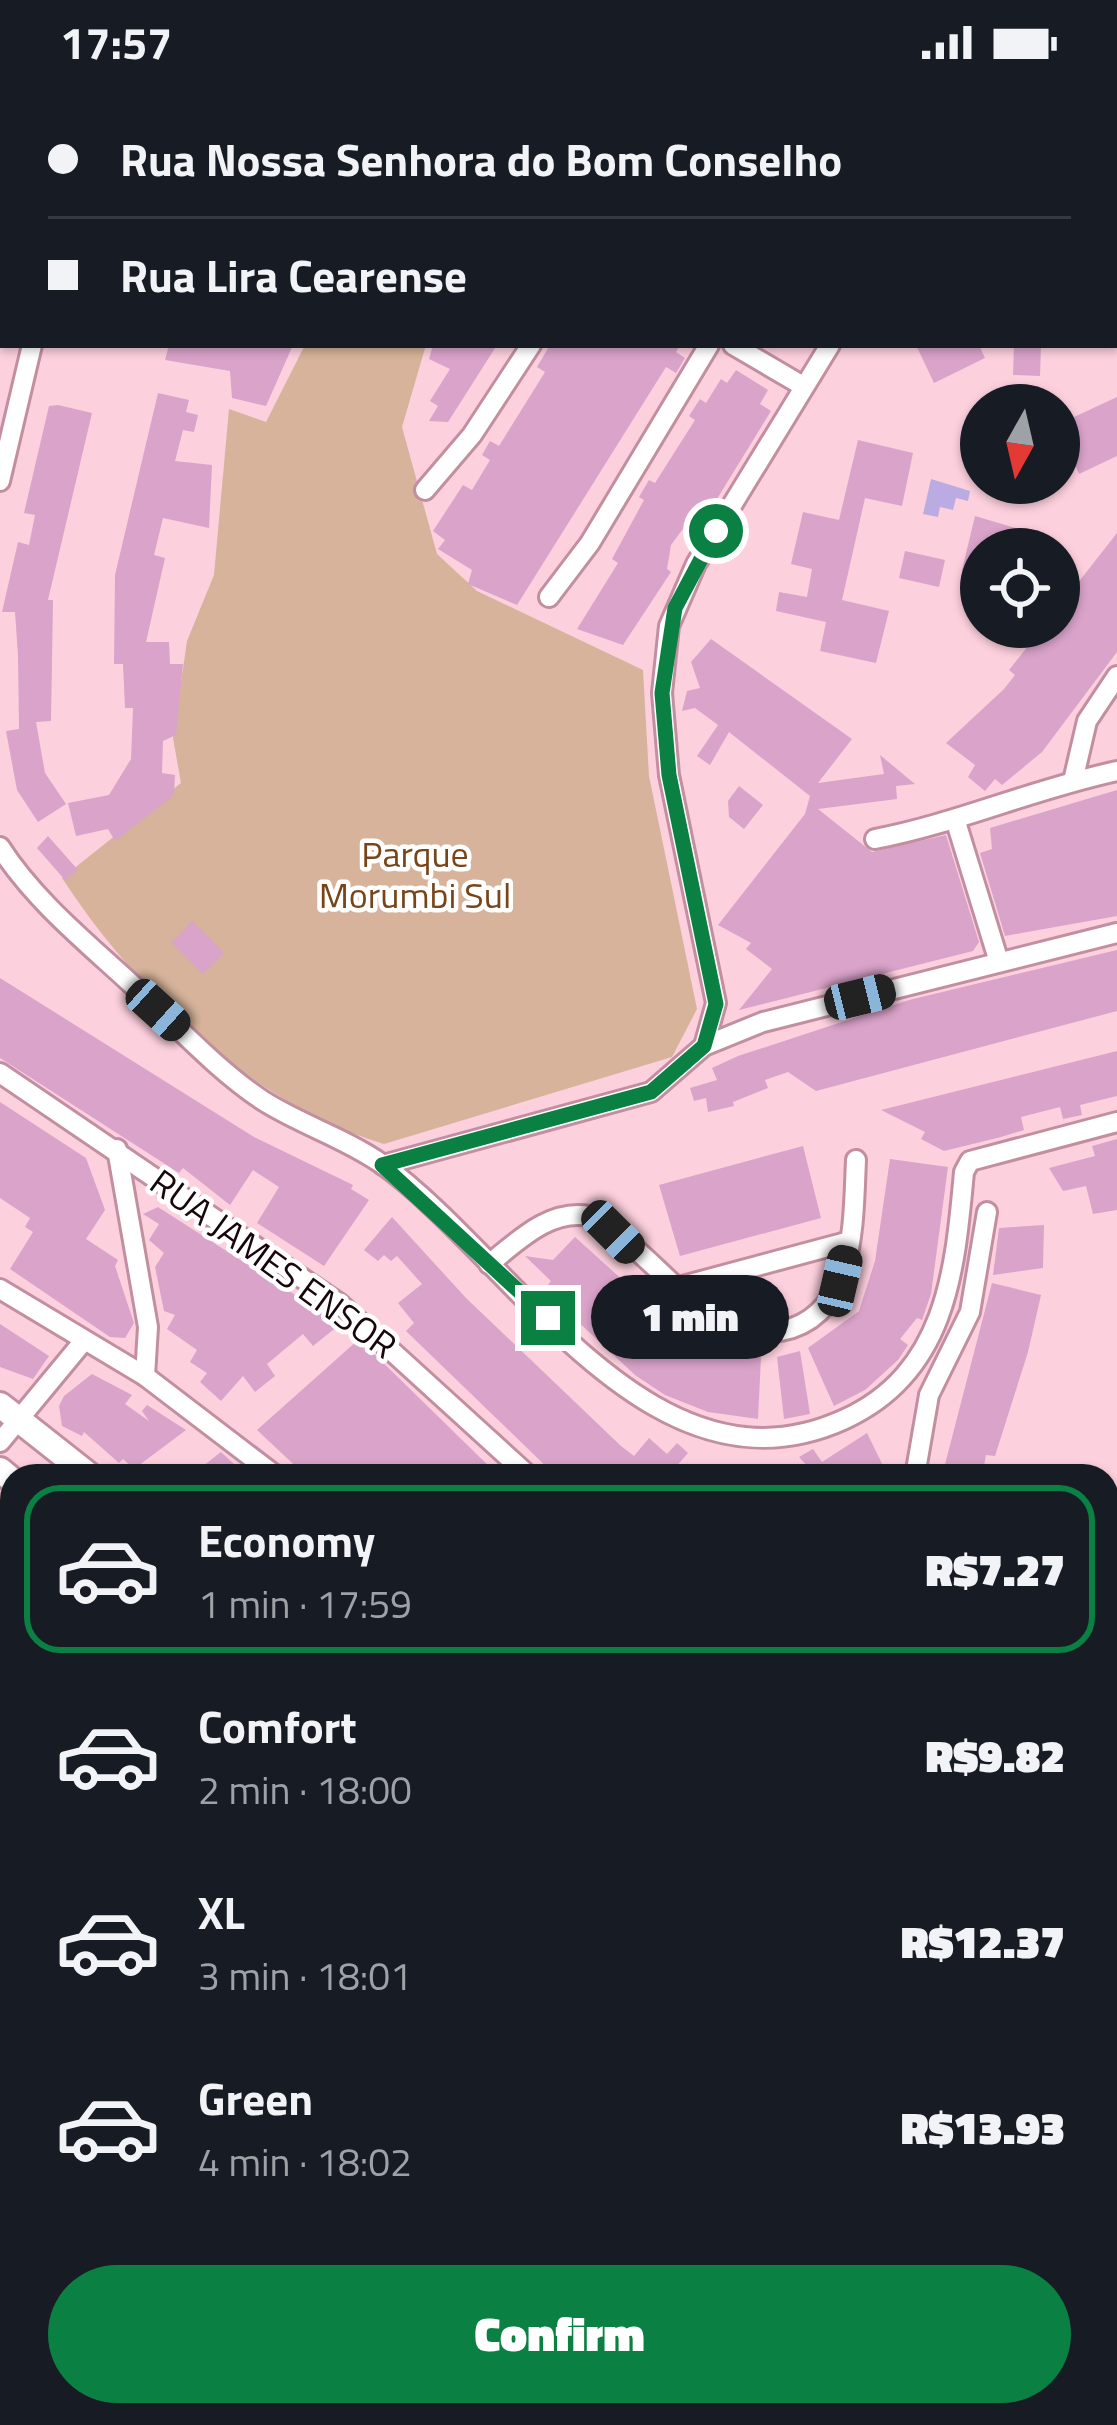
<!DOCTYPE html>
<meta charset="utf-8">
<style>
:root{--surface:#171b24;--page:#20242c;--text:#f1f3f6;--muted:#9ea1a6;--line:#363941;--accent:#0b8043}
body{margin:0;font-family:"Titillium Web",sans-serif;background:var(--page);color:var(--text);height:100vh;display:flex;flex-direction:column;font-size:45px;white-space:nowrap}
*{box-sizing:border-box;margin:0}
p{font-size:39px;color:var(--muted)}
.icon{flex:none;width:66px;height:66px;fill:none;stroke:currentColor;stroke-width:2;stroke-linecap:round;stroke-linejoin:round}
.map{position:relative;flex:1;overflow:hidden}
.details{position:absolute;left:0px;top:1380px;width:1119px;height:963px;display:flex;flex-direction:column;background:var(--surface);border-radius:36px 36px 0 0;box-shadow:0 3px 9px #0004}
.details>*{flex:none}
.top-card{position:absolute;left:0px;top:0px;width:1119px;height:264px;box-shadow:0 3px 9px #0004;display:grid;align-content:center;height:264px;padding:0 48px;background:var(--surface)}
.needle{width:78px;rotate:188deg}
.controls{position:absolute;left:960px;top:300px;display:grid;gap:24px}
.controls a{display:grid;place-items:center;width:120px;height:120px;border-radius:50%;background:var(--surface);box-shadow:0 3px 9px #0004;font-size:60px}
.end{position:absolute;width:54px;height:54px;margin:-27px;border:15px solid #0b8043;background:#fff;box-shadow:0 0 0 6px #fff}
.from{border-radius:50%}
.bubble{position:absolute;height:84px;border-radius:42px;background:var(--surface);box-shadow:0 3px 9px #0004;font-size:39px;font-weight:800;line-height:84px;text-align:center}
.car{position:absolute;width:36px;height:72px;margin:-36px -18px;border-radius:15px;box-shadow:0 0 9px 3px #0007;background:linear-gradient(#222 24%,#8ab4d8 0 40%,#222 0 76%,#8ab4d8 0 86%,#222 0)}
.top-card b{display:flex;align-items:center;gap:42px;height:114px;font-size:45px}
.top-card b+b{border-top:3px solid var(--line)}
.top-card i{width:30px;height:30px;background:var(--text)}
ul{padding:21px 0 0;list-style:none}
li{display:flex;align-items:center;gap:36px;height:168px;margin:0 24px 18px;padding:0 24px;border:6px solid transparent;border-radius:36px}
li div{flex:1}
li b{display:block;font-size:45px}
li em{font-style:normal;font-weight:800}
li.on{border-color:var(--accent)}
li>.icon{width:108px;height:108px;stroke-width:1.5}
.primary-button{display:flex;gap:24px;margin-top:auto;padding:24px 48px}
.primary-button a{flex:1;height:138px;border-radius:72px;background:var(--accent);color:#fff;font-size:48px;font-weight:800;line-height:138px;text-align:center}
.status{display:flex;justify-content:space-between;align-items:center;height:84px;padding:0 60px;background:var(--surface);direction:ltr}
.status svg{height:33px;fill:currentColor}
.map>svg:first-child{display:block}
</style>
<div class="status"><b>17:57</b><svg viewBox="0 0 49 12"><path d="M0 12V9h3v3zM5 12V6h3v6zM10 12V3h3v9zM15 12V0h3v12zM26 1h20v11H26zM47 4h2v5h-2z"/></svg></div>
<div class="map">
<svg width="1117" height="2341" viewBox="0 0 1117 2341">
<rect width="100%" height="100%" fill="#fdd0de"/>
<path fill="#d6b39a" d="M305,261H426L402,343L437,470L477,507L643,586L649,692L697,925L672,973L384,1060C253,1021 135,906 62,794L181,699L173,654L187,557L214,491L229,325L266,338Z"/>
<polygon fill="#bbabe3" points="931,395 970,407 968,417 956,414 953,426 940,423 938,433 923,430"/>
<g fill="#daa3ca">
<polygon points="169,261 293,261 266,322 232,314 230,287 165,276"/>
<polygon points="433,261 497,261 448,338 429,337 438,322 430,317 450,285 429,275"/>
<polygon points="550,261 680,261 676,268 685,274 676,289 666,283 517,521 468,500 472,486 438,465 445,456 433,447 463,401 472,406 490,376 482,371 490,357 499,362 545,288 537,283"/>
<polygon points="916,261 979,261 985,274 934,299"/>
<polygon points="1014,261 1041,261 1040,292 1013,291"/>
<polygon points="736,286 768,306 760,320 771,327 763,340 698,446 685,442 671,461 667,485 671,488 623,561 577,545 618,479 612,475 644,416 639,413 649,396 655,399 695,336 689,332 700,315 706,319 721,295 727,299"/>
<polygon points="158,309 189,316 186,328 198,331 194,348 183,346 175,377 212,381 209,444 163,434 154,471 165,474 146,558 169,558 170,580 183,580 176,651 163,657 162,689 175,691 174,711 115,757 108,745 76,752 68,719 109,711 131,675 133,624 125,624 123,580 114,580 115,491"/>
<polygon points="1117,313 1117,372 1079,390 1059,340"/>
<polygon points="58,321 92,329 48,516 53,516 51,637 36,638 45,689 66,720 38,738 17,706 6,647 19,645 18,572 15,528 2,528 18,458 29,461 35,431 24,429 49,322"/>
<polygon points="858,356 913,369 902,422 865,414 842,516 889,527 876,579 820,567 826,538 776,527 779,508 807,513 812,485 791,480 803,428 839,436"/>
<polygon points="975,432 1032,449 1027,465 981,465 981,492 962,486"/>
<polygon points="1117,449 1117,568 1042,668 1002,701 995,695 985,707 968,693 975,681 946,659 1004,605 1015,591 1009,586 1043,543 1059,543 1059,523"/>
<polygon points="905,467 945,476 939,503 899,494"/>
<polygon points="711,555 852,655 818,699 884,690 880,671 915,700 896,702 897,715 818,725 872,768 946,751 979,858 973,867 739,926 772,885 746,865 751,859 718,841 805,730 810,712 729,648 710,681 697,672 718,641 695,624 682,627 687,607 700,604 691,578"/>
<polygon points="739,702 763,721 744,745 729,733 728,717"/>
<polygon points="1117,706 1117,832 1005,852 980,769 992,765 990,744"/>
<polygon points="48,752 78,786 65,796 37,764"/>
<polygon points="192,837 224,869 203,890 171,859"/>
<polygon points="1117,866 1117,927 816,1007 788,988 765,996 768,1004 733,1018 734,1022 708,1028 706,1014 694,1017 690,1004 717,996 712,984 738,972 909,916"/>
<polygon points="0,894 254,1053 353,1101 351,1105 369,1116 324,1182 257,1139 279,1103 253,1086 230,1121 183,1084 179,1089 0,974"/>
<polygon points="1117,967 1117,1012 1080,1021 1082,1031 1063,1035 1060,1023 1021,1033 1024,1046 1001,1053 944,1067 921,1055 925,1048 881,1026"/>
<polygon points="0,1018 86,1074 105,1126 86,1155 118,1176 115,1182 134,1239 125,1254 110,1253 10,1185 33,1148 25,1143 30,1134 0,1114"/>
<polygon points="1117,1055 1117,1126 1093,1130 1086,1102 1063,1107 1049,1084 1095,1072 1092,1062"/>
<polygon points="803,1062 821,1134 680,1172 659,1101"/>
<polygon points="890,1075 948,1083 931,1210 922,1236 917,1234 900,1255 908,1261 898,1276 865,1306 834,1322 808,1264 859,1227 875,1177"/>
<polygon points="158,1123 331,1234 338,1242 313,1262 303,1250 267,1280 275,1292 255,1308 243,1292 221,1317 200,1298 207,1289 190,1278 197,1266 167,1245 175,1231 164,1227 155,1183 164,1169 149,1156 159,1140 143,1130"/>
<polygon points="392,1133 466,1214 621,1362 634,1372 649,1354 667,1370 677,1359 688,1369 668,1392 556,1392 406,1247 414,1239 398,1219 422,1200 397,1172 391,1177 384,1171 378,1177 364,1166"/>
<polygon points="1044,1141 1043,1184 993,1191 999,1144"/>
<polygon points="575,1153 678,1246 710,1264 761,1273 758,1335 708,1328 665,1311 635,1291 544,1206 551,1197 525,1172 553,1176"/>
<polygon points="992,1199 1041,1211 1028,1268 995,1372 986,1371 982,1392 942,1392"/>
<polygon points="0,1240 49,1272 33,1295 0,1283"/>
<polygon points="358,1256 368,1264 499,1392 306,1392 257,1346"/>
<polygon points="800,1267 810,1330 784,1335 777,1273"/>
<polygon points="92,1290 132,1311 125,1320 149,1337 142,1327 147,1321 186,1346 134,1385 123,1375 119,1379 84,1348 82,1352 62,1342 59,1322 64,1312"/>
<polygon points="867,1349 888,1392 799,1392 810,1385 799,1373 813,1365 822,1378"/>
<polygon points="221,1368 247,1392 191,1392 212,1375"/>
</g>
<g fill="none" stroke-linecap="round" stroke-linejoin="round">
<g stroke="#c38fa0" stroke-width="24">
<g id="minor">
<polyline points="98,3 99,0"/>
<polyline points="665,3 668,0"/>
<polyline points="878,3 880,0"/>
<polyline points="1000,3 1002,0"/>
<polyline points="733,261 803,302"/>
<polyline points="0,397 32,261"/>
<polyline points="425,406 472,351 531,261"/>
<polyline points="549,513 590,459 709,261"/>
<polyline points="1073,697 1087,637 1117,592"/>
<polyline points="956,738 999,878"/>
<path d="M875,755C958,739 1033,705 1117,687"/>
<path d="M0,763C36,819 91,862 139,907C178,943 217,986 262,1016C299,1040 345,1054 382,1080C514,1175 652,1424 845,1335C947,1288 955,1186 964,1088L970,1077L1117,1038"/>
<polyline points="704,962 716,919 669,691 662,609 669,542 696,480 830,261"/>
<polyline points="0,989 340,1220 529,1392"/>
<polyline points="117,1065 148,1243 145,1292"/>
<polyline points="383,1081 651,1008 704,962 763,938 1117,849"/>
<path d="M489,1180C518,1157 549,1125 589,1132C626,1148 674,1206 710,1232C729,1246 758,1251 781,1247C857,1232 853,1136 856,1076"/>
<polyline points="675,1204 850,1157"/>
<polyline points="0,1205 145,1292 276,1392"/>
<polyline points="0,1358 82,1259"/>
<polyline points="915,1392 929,1311 970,1228 987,1128"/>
<polyline points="0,1658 12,1682"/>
<polyline points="0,2129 12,2115"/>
<polyline points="1107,2143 1117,2134"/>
<polyline points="1107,2186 1117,2189"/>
<polyline points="882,2331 909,2341"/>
<polyline points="165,2341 165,2331"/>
</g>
</g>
<g stroke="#c38fa0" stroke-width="30">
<g id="tertiary">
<polyline points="0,1321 90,1392"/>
<polyline points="0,1386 12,1396"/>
<polyline points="1107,1910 1117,1901"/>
<polyline points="412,2331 412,2341"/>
<polyline points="349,2341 350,2331"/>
<polyline points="618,2341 621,2331"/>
</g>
</g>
<use href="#minor" stroke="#fff" stroke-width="18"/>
<use href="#tertiary" stroke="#fff" stroke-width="24"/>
</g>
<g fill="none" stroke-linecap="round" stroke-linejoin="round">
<polyline stroke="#0b8043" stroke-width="15" points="548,1234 382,1081 651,1008 704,962 716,920 669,691 662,609 675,524 716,447"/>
</g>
<g text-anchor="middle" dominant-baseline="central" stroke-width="9" stroke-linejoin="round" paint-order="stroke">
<g font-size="36" fill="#774519" stroke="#fff">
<text x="415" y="769">Parque<tspan x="415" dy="41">Morumbi Sul</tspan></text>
</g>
<g font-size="36" fill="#17060c" stroke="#fff">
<text transform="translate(274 1179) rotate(36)">RUA JAMES ENSOR</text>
</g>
</g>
</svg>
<div class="controls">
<a><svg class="needle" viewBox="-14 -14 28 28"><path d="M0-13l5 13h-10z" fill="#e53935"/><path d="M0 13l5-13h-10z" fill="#9ea1a6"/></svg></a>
<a><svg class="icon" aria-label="locate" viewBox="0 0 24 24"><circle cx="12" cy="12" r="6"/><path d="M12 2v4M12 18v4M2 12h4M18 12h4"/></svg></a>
</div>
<i class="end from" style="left:716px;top:447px"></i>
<i class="end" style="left:548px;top:1234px"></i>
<div class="bubble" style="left:591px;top:1191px;width:198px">1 min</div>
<i class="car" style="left:860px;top:913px;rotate:76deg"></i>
<i class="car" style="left:158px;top:926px;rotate:132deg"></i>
<i class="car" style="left:613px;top:1148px;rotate:135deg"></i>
<i class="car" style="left:840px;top:1197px;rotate:13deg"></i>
<div class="top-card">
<b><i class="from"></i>Rua Nossa Senhora do Bom Conselho</b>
<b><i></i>Rua Lira Cearense</b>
</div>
<section class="details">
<ul>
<li class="on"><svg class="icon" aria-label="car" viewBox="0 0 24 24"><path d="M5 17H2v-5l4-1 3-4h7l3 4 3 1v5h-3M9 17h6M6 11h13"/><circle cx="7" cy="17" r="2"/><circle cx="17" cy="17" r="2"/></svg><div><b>Economy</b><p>1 min · 17:59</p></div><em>R$7.27</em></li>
<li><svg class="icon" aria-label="car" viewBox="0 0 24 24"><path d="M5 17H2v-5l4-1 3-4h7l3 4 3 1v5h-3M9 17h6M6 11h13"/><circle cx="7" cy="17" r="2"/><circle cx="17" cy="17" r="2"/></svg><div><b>Comfort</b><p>2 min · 18:00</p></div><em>R$9.82</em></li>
<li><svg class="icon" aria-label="car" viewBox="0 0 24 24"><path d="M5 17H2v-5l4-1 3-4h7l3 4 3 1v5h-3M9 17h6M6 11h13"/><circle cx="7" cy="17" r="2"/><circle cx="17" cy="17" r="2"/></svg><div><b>XL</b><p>3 min · 18:01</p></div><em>R$12.37</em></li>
<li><svg class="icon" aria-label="car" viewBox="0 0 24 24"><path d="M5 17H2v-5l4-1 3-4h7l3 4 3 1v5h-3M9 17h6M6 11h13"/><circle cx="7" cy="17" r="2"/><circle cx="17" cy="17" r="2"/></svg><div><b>Green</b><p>4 min · 18:02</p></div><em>R$13.93</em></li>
</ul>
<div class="primary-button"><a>Confirm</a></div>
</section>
</div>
